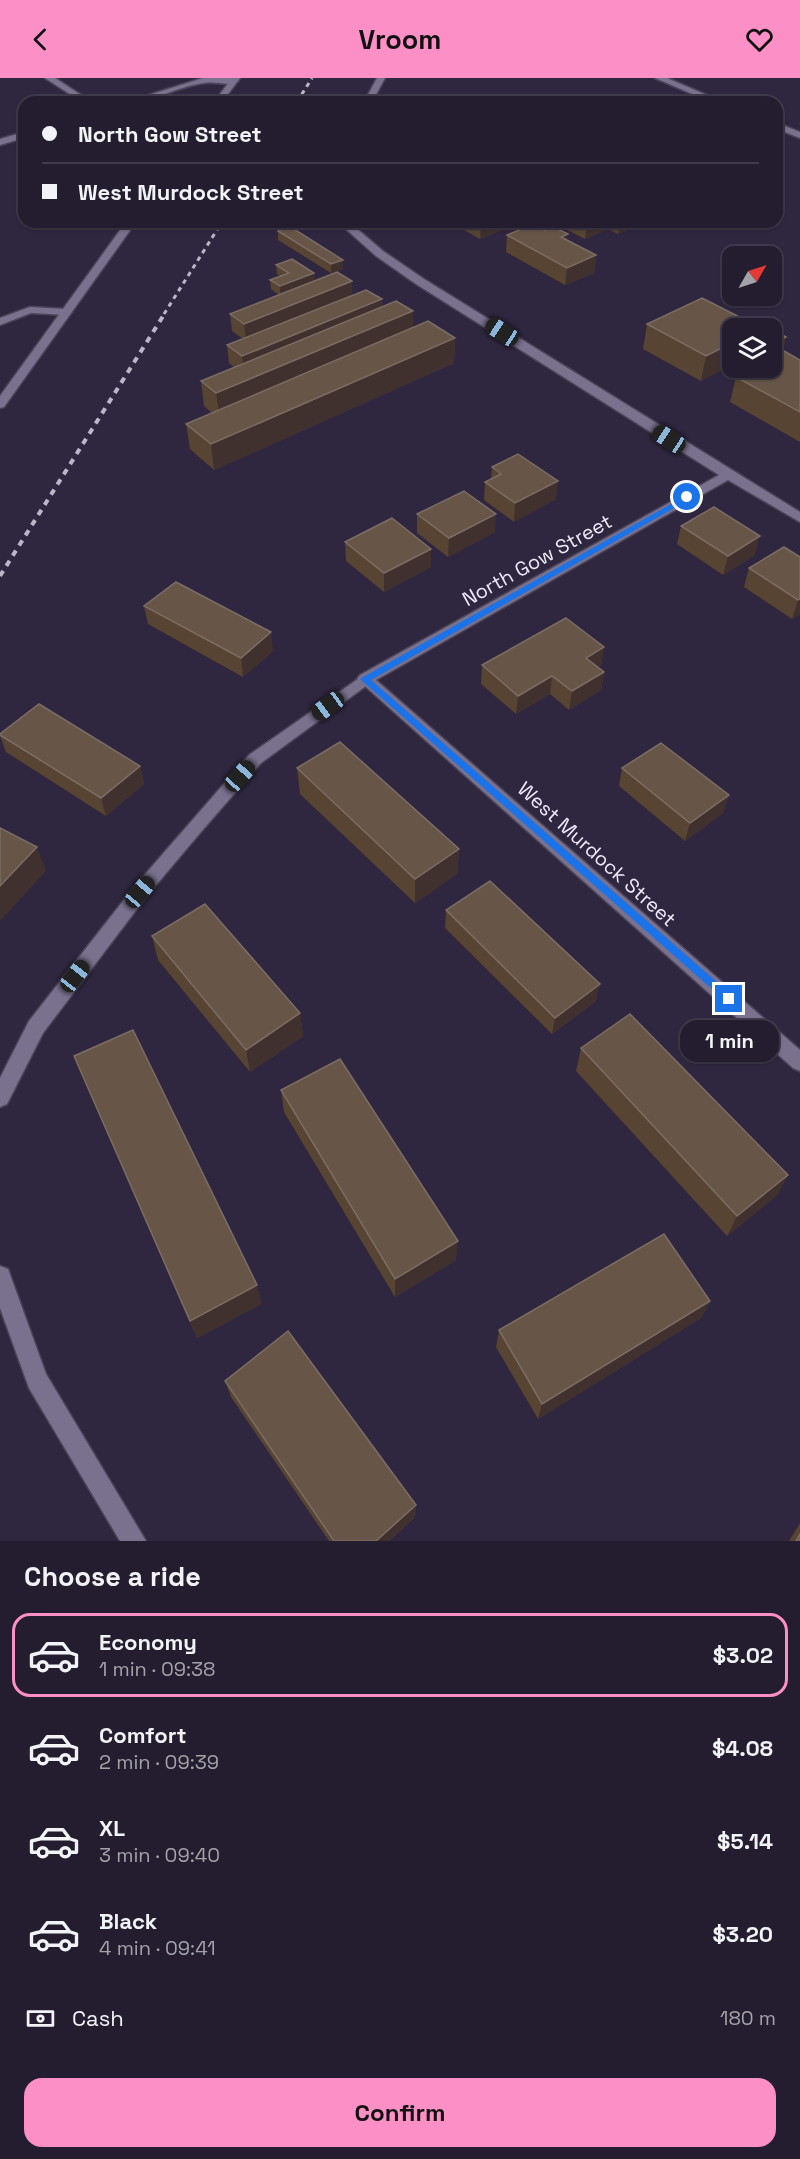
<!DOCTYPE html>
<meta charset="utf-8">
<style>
:root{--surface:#231d2f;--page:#2f2a3b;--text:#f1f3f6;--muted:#a3a2aa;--line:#403b4b;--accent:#fb8fc6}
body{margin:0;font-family:"Space Grotesk",sans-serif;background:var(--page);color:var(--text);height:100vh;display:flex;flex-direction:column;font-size:22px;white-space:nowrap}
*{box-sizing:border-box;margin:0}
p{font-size:20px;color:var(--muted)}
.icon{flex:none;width:33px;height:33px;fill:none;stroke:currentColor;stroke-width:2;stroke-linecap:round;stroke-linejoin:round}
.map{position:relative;height:1463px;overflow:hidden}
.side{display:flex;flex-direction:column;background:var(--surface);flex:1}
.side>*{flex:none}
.hud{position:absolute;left:18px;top:18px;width:765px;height:132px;border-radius:18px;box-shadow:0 2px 4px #0004,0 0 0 2px var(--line);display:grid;align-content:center;height:132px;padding:0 24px;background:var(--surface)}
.needle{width:39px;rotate:51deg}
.fabs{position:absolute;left:722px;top:168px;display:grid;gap:12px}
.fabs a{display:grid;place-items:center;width:60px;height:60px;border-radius:12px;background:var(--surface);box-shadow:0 2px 4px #0004,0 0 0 2px var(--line);font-size:30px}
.end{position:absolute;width:27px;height:27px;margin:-14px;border:8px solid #1a73e8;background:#fff;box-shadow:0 0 0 3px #fff}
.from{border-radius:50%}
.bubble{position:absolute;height:42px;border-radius:18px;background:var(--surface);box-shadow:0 2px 4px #0004,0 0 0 2px var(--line);font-size:20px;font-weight:800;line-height:42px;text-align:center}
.car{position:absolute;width:18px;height:36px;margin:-18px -9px;border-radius:8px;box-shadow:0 0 4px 2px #0007;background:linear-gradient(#222 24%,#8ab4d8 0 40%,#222 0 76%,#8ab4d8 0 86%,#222 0)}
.hud b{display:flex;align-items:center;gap:21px;height:57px;font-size:22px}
.hud b+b{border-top:2px solid var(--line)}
.hud i{width:15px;height:15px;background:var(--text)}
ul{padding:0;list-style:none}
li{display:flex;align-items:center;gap:18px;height:84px;margin:0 12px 9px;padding:0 12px;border:3px solid transparent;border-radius:18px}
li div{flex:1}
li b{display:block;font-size:22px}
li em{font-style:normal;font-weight:800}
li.active{border-color:var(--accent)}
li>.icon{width:54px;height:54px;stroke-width:1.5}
h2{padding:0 24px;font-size:27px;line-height:72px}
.pay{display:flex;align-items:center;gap:15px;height:66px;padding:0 24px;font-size:22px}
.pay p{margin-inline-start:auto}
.action{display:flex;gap:12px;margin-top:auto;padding:12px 24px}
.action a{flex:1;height:69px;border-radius:18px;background:var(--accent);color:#111;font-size:24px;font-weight:800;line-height:69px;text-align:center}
header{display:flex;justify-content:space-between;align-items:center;height:78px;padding:0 24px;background:var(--accent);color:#111;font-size:27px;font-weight:800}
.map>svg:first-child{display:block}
</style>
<header><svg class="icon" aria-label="back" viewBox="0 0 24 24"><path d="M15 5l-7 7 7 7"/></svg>Vroom<svg class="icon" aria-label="heart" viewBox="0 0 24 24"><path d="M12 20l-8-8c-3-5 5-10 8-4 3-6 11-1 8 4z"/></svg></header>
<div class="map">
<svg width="800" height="1463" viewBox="0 0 800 1463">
<rect width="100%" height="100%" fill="#2f273f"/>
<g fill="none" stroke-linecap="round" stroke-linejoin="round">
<g stroke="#4a4458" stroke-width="3">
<g id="service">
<polygon points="365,596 370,597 373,601 370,605 261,685 200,755 146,819 43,955 7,1026 0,1029 0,1000 29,943 134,809 249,677"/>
<polygon points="0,1188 8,1191 46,1296 146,1463 120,1463 29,1310 0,1230"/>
</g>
</g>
<g stroke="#4a4458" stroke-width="3">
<g id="minor">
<polygon points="45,0 55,0 92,24 82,24"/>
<path d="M203,0H234L238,3C229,9 216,3 205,5C178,8 154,24 126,24Z"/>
<polygon points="377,0 385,0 372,24 364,24"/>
<polygon points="24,54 24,60 0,67 0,61"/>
<polygon points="338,144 349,144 383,173 424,201 800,434 800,444 728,402 376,602 800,972 800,993 793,990 357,601 360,597 719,397 416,206 376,178"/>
<polygon points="30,229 66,231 72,234 66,237 31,235 0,247 0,240"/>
</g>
</g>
<g stroke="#4a4458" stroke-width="3">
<g id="tertiary">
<polygon points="655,0 667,0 723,24 711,24"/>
<polygon points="777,45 800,54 800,60 777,51"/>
</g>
</g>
<g stroke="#4a4458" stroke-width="3">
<g id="secondary">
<polygon points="232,0 240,0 222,24 214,24"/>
<polygon points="126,144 136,144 4,329 0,330 0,318"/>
</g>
</g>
<use href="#service" fill="#79718d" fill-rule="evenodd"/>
<use href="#minor" fill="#79718d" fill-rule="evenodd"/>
<use href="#tertiary" fill="#79718d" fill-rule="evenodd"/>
<use href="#secondary" fill="#79718d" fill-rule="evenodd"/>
<g stroke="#bcb6c9" stroke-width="3" stroke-dasharray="4.5 4.5" stroke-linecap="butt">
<polyline points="297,24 312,0"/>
<polyline points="164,236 222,144"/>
</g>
<polyline stroke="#bcb6c9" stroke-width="4" stroke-dasharray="6 6" stroke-linecap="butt" points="0,498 165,235"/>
</g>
<g fill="#574433">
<polygon points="450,144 515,144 514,147 480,161"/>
<polygon points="554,144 637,144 637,148 618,156 608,151 585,161 554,145"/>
<polygon points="545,152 567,162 596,177 594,195 565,207 506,174 507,157"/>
<polygon points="278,153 343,182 343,191 331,195 278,162"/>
<polygon points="276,187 382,229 413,233 413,249 455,260 454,285 214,392 190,371 186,346 212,335 204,328 201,303 234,289 229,285 227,267 243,261 232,253 230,236 279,217 271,211 270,202 280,198 277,196"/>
<polygon points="647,246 755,247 770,250 732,250 701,303 643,271"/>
<polygon points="786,259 782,275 800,282 800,364 730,324 736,299 747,293 741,290 771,290"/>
<polygon points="492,389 556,421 514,444 484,422 485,404 491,401"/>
<polygon points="417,436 495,454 448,479 417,455"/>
<polygon points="681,448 755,477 723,497 677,466"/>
<polygon points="345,464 431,471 431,489 384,514 346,483"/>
<polygon points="800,479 800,536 792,541 744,509 749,490"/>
<polygon points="144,528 273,573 243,599 148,546"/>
<polygon points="604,569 601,587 598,589 604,594 601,612 569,632 550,616 516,636 481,606 482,587"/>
<polygon points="0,656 140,688 144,706 106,738 6,674 0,658"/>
<polygon points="297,690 459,771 457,796 415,825 300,716"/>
<polygon points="622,690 729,717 723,735 685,763 619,708"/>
<polygon points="446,832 596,923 552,956 445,850"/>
<polygon points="152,858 300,935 303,958 250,994 158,882"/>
<polygon points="581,970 788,1097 777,1117 727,1158 576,993"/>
<polygon points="74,978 257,1207 261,1226 197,1260"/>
<polygon points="281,1012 456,1182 395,1219 284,1034"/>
<polygon points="710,1223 701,1240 538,1341 496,1269 499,1252"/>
<polygon points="225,1303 416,1427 415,1439 389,1463 329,1463 231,1319"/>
<polygon points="800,1445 800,1463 789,1463"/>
</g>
<g fill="#40312f">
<polygon points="481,144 515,144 514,147 480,161"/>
<polygon points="587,144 609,144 608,151 585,161"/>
<polygon points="619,144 637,144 637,148 618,156"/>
<polygon points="568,156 566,173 561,159"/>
<polygon points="596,177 594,195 565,207 567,190"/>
<polygon points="343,182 343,191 331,195 331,186"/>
<polygon points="314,195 315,204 280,217 280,208"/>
<polygon points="352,203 352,221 246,263 244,246"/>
<polygon points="382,221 382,239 244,296 242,278"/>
<polygon points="413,233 413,258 220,341 216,315"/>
<polygon points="786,259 780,284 771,288 771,266"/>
<polygon points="455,260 454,285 214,392 211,366"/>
<polygon points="732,265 732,287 701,303 706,278"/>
<polygon points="558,403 556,421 514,444 515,425"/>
<polygon points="496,436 495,454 448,479 449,460"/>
<polygon points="760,458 755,477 723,497 728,478"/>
<polygon points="431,471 431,489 384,514 384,495"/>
<polygon points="800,521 800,536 792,541 798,522"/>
<polygon points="271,554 273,573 243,599 241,580"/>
<polygon points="604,569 601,587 583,598 586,580"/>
<polygon points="604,594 601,612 569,632 572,613"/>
<polygon points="552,598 550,616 516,636 518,618"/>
<polygon points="140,688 144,706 106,738 101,720"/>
<polygon points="729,717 723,735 685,763 690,745"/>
<polygon points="37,769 46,793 0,843 0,808"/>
<polygon points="459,771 457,796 415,825 415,801"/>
<polygon points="600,906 596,923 552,956 555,940"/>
<polygon points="300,935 303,958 250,994 246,972"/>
<polygon points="788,1097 777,1117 727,1158 737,1138"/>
<polygon points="458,1163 456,1182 395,1219 395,1201"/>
<polygon points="257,1207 261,1226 197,1260 190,1243"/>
<polygon points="710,1223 701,1240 538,1341 542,1326"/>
<polygon points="416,1427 415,1439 389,1463 376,1463"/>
</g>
<g fill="#675648" stroke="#7c6d64" stroke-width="1.5">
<polygon points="534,146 545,152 554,149 568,156 561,159 596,177 567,190 507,157"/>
<polygon points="289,148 343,182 331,186 278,153"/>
<polygon points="292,181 314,195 280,208 270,202 289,195 276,187"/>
<polygon points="337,194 352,203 244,246 230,236"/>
<polygon points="366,212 382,221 242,278 227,267"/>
<polygon points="702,220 755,247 760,245 770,250 732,250 732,265 706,278 647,246"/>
<polygon points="396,223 413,233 216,315 201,303"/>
<polygon points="428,243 455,260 211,366 186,346"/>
<polygon points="771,251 786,259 771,266"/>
<polygon points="784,273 800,282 800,334 736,299 754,290 771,290 771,280"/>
<polygon points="518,376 558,403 515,425 485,404 501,396 492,389"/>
<polygon points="464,413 496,436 449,460 417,436"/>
<polygon points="714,429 760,458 728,478 681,448"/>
<polygon points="392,440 431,471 384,495 345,464"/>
<polygon points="784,469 800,479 800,521 798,522 749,490"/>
<polygon points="176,504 271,554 241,580 144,528"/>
<polygon points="566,540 604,569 586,580 604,594 572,613 552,598 518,618 482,587"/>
<polygon points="39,626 140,688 101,720 0,657 0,656"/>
<polygon points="340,664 459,771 415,801 297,690"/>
<polygon points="661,665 729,717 690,745 622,690"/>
<polygon points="0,750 37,769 0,808"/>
<polygon points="490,803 600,906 555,940 446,832"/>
<polygon points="205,826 300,935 246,972 152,858"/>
<polygon points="630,936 788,1097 737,1138 581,970"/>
<polygon points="133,952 257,1207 190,1243 74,978"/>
<polygon points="340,981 458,1163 395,1201 281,1012"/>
<polygon points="664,1156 710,1223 542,1326 499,1252"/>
<polygon points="288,1253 416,1427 376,1463 334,1463 225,1303"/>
<polygon points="800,1456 800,1463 796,1463"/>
</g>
<polygon fill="#1a73e8" points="687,417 690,418 690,421 371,602 733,918 733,925 729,926 360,601"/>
<g text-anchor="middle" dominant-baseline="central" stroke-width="4.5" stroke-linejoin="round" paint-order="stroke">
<g font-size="20" fill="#ede9f9" stroke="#2f273f">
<text transform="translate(537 482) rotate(-29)">North Gow Street</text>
<text transform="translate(597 776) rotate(42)">West Murdock Street</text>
</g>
</g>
</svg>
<div class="fabs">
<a><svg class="needle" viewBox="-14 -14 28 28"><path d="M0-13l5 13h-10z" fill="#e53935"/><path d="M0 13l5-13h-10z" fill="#a3a2aa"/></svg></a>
<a><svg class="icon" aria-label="layers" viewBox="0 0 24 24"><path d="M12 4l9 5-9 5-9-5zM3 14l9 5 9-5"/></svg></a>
</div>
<i class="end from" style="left:687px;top:419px"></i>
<i class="end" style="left:729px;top:921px"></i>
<div class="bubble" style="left:680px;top:942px;width:99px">1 min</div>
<i class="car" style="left:502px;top:254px;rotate:303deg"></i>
<i class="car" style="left:669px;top:361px;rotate:303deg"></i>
<i class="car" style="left:328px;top:628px;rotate:234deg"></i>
<i class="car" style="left:240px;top:698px;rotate:42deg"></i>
<i class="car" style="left:140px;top:814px;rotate:40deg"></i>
<i class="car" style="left:75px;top:898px;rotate:38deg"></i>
<div class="hud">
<b><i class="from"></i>North Gow Street</b>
<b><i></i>West Murdock Street</b>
</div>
</div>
<section class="side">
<h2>Choose a ride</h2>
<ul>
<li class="active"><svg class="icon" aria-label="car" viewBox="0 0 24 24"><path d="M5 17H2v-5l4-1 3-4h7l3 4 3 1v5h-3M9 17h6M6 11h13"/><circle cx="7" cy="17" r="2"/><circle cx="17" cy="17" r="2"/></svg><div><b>Economy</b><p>1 min · 09:38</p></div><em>$3.02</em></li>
<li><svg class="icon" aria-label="car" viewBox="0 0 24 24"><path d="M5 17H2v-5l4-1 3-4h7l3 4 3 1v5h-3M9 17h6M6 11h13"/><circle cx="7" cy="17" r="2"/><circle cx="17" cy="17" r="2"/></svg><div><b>Comfort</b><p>2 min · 09:39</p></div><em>$4.08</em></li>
<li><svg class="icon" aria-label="car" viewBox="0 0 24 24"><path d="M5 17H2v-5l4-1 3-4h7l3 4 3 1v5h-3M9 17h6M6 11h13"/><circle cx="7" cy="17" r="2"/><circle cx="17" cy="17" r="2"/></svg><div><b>XL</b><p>3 min · 09:40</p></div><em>$5.14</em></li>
<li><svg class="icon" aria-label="car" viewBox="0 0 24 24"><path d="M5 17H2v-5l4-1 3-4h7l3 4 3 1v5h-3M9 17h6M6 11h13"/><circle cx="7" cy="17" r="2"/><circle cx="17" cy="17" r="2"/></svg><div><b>Black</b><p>4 min · 09:41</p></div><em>$3.20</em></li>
</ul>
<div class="pay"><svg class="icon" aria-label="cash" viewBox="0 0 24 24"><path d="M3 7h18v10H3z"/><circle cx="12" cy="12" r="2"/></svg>Cash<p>180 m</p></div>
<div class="action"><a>Confirm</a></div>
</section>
